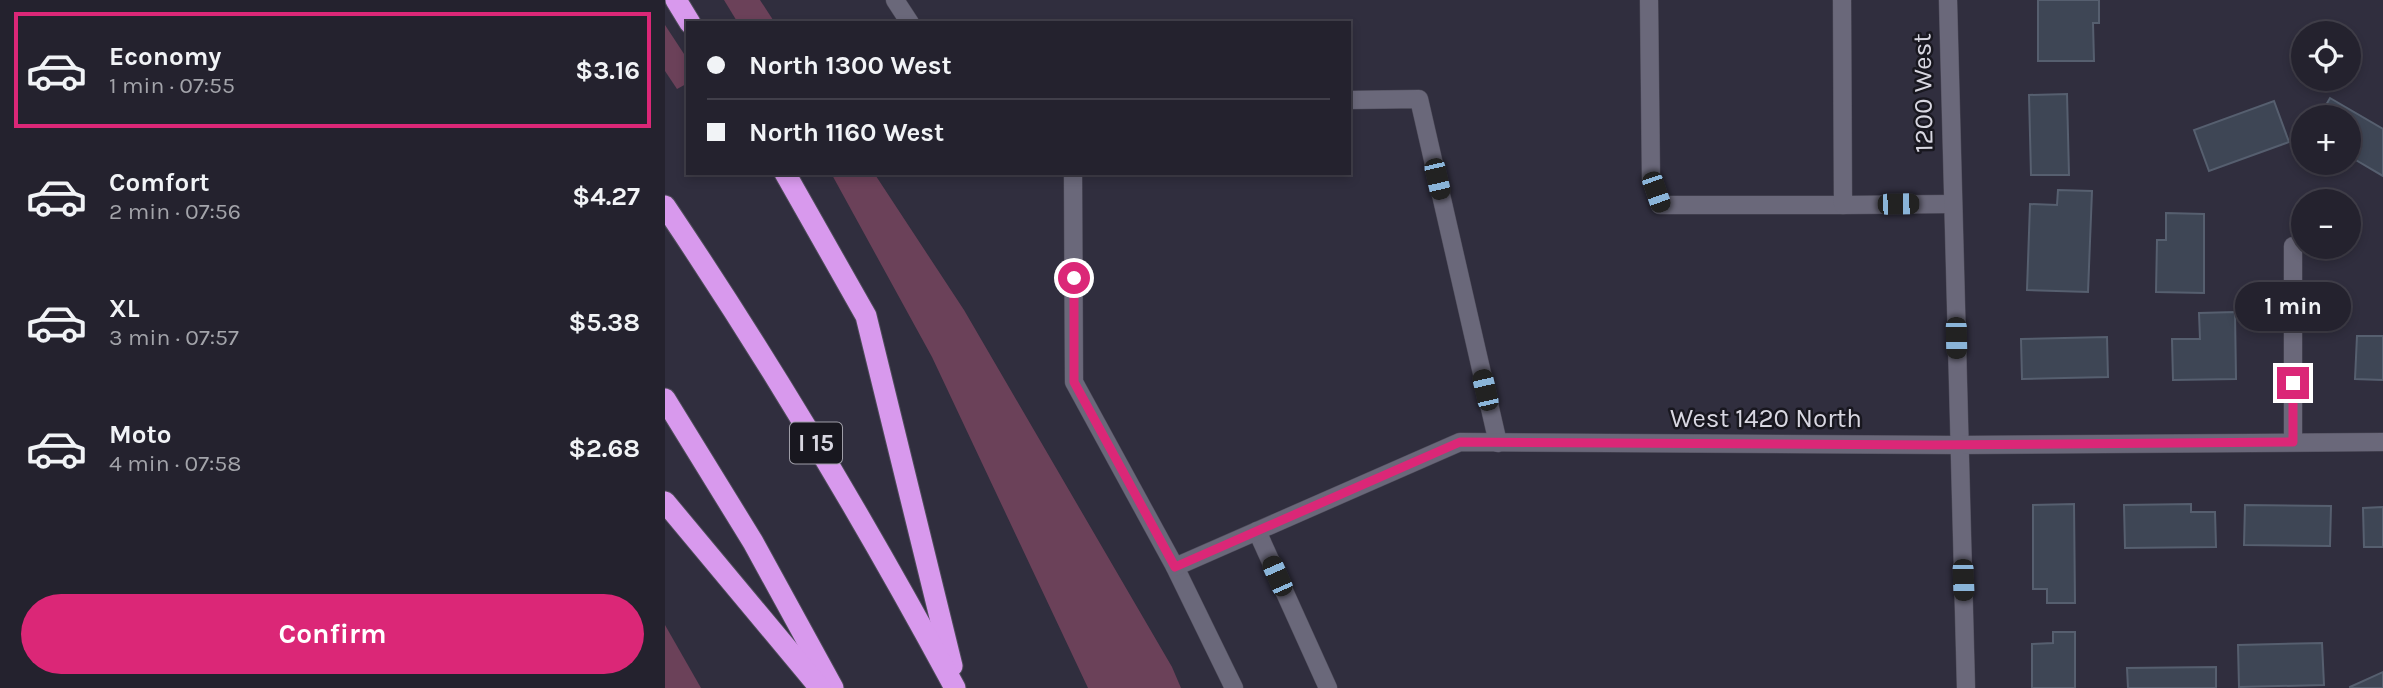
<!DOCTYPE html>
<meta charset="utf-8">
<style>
:root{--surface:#24222e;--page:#2c2a36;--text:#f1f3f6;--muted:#a3a4aa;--line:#413f4a;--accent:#db2777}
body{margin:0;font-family:Karla,sans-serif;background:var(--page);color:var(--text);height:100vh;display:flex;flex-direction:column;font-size:26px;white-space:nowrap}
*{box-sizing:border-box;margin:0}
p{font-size:23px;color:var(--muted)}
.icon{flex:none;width:38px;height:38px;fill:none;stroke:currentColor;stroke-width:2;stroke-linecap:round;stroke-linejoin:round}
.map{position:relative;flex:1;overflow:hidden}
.drawer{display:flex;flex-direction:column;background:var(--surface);width:665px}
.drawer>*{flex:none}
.top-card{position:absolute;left:21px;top:21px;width:665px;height:154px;border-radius:0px;box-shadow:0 4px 10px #0003,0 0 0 2px var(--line);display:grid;align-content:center;height:154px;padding:0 21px;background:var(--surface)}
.controls{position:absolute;left:1626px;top:21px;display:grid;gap:14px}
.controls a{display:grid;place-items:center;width:70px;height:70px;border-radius:50%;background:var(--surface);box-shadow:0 4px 10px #0003,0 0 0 2px var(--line);font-size:35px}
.end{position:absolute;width:32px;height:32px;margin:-16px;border:9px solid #db2777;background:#fff;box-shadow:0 0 0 4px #fff}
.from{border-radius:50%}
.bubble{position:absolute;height:49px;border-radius:24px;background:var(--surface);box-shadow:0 4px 10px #0003,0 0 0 2px var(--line);font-size:23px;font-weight:700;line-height:49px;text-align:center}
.car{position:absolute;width:21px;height:42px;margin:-21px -10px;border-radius:9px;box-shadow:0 0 5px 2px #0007;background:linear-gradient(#222 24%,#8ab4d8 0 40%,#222 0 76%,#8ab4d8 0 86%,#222 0)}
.top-card b{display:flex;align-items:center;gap:24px;height:66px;font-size:26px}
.top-card b+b{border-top:2px solid var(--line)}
.top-card i{width:18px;height:18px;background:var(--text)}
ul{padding:12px 0 0;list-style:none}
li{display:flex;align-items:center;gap:21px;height:116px;margin:0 14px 10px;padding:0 7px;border:4px solid transparent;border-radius:0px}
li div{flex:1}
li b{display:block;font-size:26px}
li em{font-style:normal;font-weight:700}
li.active{border-color:var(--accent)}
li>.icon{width:63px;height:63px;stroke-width:1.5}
.cta{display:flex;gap:14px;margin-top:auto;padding:14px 21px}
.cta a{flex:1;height:80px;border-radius:42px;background:var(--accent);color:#fff;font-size:28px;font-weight:700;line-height:80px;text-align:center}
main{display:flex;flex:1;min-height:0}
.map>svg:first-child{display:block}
</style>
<main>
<section class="drawer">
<ul>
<li class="active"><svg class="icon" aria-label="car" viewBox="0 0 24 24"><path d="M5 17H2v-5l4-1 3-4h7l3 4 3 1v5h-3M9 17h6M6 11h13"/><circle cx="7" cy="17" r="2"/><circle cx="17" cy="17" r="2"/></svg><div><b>Economy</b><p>1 min · 07:55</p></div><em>$3.16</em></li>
<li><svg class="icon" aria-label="car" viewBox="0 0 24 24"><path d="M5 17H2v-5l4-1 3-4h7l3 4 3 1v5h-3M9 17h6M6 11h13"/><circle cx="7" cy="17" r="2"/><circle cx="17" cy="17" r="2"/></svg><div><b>Comfort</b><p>2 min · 07:56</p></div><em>$4.27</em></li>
<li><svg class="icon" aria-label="car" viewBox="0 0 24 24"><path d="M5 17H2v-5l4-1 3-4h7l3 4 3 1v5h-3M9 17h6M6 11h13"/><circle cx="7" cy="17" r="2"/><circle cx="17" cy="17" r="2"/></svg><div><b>XL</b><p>3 min · 07:57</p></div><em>$5.38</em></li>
<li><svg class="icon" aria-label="car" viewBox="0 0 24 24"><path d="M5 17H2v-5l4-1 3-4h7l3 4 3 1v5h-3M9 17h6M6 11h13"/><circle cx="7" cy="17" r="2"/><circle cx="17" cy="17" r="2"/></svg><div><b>Moto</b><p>4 min · 07:58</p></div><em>$2.68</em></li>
</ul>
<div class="cta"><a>Confirm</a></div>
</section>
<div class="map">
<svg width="1718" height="688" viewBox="0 0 1718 688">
<rect width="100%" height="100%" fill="#302e3e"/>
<g fill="#6b4159">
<polygon points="59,0 95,0 110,23 73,23"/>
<polygon points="0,25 23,60 23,83 12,89 0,71"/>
<polygon points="166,173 209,173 299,310 507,667 516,688 423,688 267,357"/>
<polygon points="0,625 36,688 0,688"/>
</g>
<g fill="#3e4655" stroke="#565f6f" stroke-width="2">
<polygon points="1373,0 1434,0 1434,23 1428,23 1429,61 1373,61"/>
<polygon points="1402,94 1404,175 1366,175 1364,95"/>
<polygon points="1665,98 1718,129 1718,176 1684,156 1684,117 1654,117"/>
<polygon points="1609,101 1624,142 1544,171 1529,130"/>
<polygon points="1393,190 1427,191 1423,292 1362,290 1365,204 1392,205"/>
<polygon points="1501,213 1539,214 1539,293 1491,292 1492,240 1501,240"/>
<polygon points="1570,312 1571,379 1508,380 1507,339 1535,339 1534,313"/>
<polygon points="1692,336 1718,336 1718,380 1690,379"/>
<polygon points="1442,337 1443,377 1357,379 1356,339"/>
<polygon points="1409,504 1410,603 1382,603 1382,589 1368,589 1368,505"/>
<polygon points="1526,504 1526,512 1550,512 1551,547 1460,548 1459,505"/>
<polygon points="1580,505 1666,506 1665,546 1579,545"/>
<polygon points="1718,507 1718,547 1699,547 1698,508"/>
<polygon points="1388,632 1410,632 1410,688 1367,688 1367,644 1388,643"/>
<polygon points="1657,643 1659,685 1574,687 1573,645"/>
<polygon points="1551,667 1551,688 1463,688 1462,668"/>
<polygon points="1718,672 1718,688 1685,688 1685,687"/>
</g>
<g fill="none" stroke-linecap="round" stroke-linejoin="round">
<g stroke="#4e4c5a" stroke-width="19">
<g id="minor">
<polyline points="230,0 245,23"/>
<polyline points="984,0 986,179 995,205 1178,205"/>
<polyline points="1177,0 1178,205 1287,204"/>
<polyline points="1283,0 1301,688"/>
<polyline points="684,100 754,99 833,443"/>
<polyline points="408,173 409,382 510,567 569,688"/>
<polyline points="1628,442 1628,246"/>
<polyline points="592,531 663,688"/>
<polyline points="510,567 795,442 1293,445 1718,442"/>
</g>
</g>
<g stroke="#4e4c5a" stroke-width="23">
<g id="highway">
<polyline points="11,0 25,23"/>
<polyline points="120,173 201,316 287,666"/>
<path d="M0,206C105,362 201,523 290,688"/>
<polyline points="0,399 88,542 168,688"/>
<polyline points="0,502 155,688"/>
</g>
</g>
<use href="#minor" stroke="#6a687a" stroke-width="18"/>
<use href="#highway" stroke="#d899ed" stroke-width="21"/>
</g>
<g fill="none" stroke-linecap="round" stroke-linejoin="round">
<polyline stroke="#db2777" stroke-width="9" points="409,278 409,382 510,567 795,442 1266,445 1628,442 1628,383"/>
</g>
<g text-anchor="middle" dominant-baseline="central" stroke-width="5" stroke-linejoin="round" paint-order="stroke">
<rect fill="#18171f" stroke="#9e9da7" stroke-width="2" x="125" y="422.5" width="52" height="41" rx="5"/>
<g font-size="24" font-weight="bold" fill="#d8d7e1">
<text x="151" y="443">I 15</text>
</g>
<g font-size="26" fill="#d8d7e1" stroke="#18171f">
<text transform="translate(1258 93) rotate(-91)">1200 West</text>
<text x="1101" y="418">West 1420 North</text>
</g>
</g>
</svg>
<div class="controls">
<a><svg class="icon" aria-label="locate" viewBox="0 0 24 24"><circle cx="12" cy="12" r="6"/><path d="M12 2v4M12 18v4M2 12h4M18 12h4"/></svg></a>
<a>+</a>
<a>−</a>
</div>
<i class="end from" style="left:409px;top:278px"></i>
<i class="end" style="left:1628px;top:383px"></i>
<div class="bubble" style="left:1570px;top:282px;width:116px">1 min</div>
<i class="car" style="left:772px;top:179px;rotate:167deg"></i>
<i class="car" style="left:991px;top:192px;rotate:161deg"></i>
<i class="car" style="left:1233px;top:204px;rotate:89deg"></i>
<i class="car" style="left:1291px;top:338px;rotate:179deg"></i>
<i class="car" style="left:820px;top:390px;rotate:347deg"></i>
<i class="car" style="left:612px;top:576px;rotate:336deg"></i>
<i class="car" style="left:1298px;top:580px;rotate:178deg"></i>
<div class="top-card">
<b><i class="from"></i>North 1300 West</b>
<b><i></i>North 1160 West</b>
</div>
</div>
</main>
